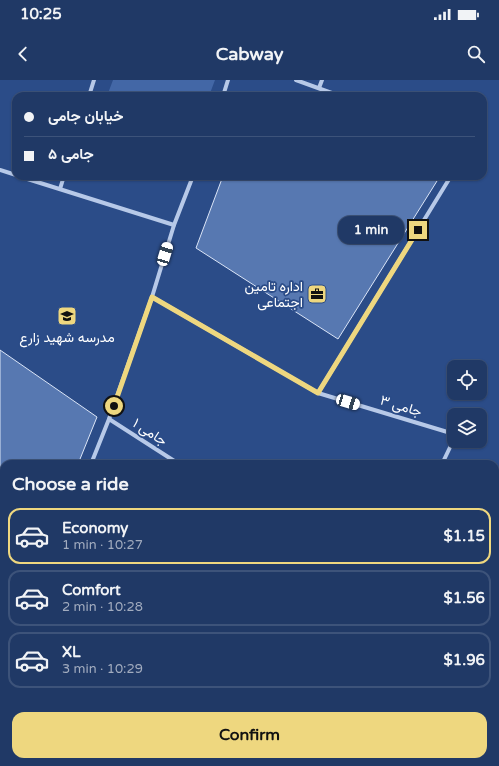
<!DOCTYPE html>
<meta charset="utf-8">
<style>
:root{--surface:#203966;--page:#2d446f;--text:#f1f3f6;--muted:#a2acbf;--line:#3d537a;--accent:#eed77f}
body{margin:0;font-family:"Varela Round",Vazirmatn,sans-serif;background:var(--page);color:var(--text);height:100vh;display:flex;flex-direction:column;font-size:15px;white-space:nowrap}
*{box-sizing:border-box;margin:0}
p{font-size:13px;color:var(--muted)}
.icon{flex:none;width:22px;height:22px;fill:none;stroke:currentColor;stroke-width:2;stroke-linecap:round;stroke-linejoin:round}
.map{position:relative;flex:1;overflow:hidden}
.details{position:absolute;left:0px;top:380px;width:499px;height:306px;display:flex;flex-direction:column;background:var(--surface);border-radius:12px 12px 0 0;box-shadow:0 1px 3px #0004,0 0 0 1px var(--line)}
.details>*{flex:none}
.guide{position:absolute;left:12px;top:12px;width:475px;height:88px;border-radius:12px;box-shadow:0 1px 3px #0004,0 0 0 1px var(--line);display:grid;align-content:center;height:88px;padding:0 12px;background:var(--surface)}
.buttons{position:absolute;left:447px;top:280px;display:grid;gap:8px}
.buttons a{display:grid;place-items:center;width:40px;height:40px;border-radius:8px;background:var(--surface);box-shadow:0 1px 3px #0004,0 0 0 1px var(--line);font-size:20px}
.end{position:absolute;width:18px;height:18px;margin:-9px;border:5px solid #eed77f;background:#111;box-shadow:0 0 0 2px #111}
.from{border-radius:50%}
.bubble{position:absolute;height:28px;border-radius:12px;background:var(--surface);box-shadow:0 1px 3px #0004,0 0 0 1px var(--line);font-size:13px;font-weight:800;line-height:28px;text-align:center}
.car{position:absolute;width:12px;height:24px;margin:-12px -6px;border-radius:5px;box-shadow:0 0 3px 1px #0007;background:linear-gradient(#fff 24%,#345 0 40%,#fff 0 76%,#345 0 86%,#fff 0)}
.guide b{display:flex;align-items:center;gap:14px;height:38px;font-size:15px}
.guide b+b{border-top:1px solid var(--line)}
.guide i{width:10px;height:10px;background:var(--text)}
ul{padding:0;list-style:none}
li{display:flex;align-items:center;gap:12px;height:56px;margin:0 8px 6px;padding:0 4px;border:2px solid var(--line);border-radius:12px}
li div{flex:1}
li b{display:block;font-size:15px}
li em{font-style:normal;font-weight:800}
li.active{border-color:var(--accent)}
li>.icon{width:36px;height:36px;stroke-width:1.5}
h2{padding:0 12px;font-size:18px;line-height:48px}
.cta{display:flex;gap:8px;margin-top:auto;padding:8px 12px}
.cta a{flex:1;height:46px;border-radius:12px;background:var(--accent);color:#111;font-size:16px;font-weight:800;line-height:46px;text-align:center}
.status{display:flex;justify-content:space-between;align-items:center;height:28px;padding:0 20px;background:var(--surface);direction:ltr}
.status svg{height:11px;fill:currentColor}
header{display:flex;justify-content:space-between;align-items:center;height:52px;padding:0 12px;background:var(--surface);font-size:18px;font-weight:800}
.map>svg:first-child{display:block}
</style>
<div class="status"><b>10:25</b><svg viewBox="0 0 49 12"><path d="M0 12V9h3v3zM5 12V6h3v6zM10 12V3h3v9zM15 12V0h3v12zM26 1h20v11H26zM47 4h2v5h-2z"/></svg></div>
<header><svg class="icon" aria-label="back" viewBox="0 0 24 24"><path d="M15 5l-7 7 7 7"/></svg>Cabway<svg class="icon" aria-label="search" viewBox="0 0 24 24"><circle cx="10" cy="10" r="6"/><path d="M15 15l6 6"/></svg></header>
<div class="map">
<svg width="499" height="686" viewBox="0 0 499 686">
<rect width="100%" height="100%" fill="#2b4c88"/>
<polygon fill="#4367a6" points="113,0 215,0 209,16 107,16"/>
<g fill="#5778b1" stroke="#dbe5f7">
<polygon points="223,96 421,96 437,101 338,259 196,168"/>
<polygon points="0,270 97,337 78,384 4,384 4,399 0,397"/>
<polygon points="0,397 4,399 4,417 0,415"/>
</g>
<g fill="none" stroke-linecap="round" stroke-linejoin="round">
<g stroke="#b7c9e8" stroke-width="4">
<polyline points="296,0 340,16"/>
<polyline points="319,8 322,0"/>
<polyline points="89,16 94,0"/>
<polyline points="223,16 228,0"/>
<polyline points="0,90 16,95"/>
<polyline points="18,96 174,145"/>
<polyline points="60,109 64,96"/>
<polyline points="152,217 318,313 454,354"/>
<polyline points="318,313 451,96"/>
<polyline points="109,339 179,384"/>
<polyline points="91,384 109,339 152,217 174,145 193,96"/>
<polyline points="442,384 454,359"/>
<polyline points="495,530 499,532"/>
<polyline points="0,634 4,637"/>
<polyline points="495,657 499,651"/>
<polyline points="495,659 499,662"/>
<polyline points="73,682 80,686"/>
<polyline points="190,682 195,686"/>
<polyline points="121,686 123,682"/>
<polyline points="475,686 478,682"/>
</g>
<g stroke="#b7c9e8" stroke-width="7">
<polyline points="0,429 4,433"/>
<polyline points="0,457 4,460"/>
<polyline points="328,682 334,686"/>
<polyline points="370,682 376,686"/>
</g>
</g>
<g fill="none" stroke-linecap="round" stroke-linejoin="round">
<polyline stroke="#eed77f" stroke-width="5" points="114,326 152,217 318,313 418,150"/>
</g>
<defs>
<g id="office-square" transform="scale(1)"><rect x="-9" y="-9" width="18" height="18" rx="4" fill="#eed77f" stroke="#2b4c88"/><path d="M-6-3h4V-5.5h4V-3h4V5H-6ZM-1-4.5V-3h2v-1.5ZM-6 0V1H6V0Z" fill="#111"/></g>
<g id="school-square" transform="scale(1)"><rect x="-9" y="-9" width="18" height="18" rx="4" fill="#eed77f" stroke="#2b4c88"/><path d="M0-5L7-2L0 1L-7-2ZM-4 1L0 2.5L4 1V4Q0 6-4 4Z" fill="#111"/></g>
</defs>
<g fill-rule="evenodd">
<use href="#office-square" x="317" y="214"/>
<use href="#school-square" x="67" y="236"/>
</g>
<g text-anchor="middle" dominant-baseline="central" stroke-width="3.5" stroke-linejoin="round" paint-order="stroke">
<g font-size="14" fill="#fff" stroke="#2b4c88" text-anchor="end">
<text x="303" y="206">اداره تامین<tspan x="303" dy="16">اجتماعی</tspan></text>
<text x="67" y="257" text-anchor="middle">مدرسه شهید زارع</text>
</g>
<g font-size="14" fill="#fff" stroke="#2b4c88">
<text transform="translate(401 326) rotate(17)">جامی ۳</text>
<text transform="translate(150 352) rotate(33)">جامی ۱</text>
</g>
</g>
</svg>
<div class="buttons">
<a><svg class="icon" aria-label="locate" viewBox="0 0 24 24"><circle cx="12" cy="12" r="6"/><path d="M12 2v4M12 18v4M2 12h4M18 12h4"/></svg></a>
<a><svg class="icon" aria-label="layers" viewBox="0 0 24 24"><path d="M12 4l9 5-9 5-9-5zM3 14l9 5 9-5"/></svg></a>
</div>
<i class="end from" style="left:114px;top:326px"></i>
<i class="end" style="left:418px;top:150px"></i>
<div class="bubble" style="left:338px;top:136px;width:66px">1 min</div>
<i class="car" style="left:165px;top:174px;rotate:17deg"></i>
<i class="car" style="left:348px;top:322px;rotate:107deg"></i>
<div class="guide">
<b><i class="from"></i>خیابان جامی</b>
<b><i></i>جامی ۵</b>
</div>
<section class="details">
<h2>Choose a ride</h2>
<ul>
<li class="active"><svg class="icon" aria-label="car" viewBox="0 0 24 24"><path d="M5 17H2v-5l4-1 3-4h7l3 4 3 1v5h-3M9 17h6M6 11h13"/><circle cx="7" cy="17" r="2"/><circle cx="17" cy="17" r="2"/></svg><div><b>Economy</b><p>1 min · 10:27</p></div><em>$1.15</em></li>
<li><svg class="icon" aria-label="car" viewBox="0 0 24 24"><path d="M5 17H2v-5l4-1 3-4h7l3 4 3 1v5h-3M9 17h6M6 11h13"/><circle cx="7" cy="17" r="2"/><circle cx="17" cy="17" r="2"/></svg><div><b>Comfort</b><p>2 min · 10:28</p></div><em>$1.56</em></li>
<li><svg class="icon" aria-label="car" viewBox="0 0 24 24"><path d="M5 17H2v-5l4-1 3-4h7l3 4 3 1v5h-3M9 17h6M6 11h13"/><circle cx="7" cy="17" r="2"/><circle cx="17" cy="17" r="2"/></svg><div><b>XL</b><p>3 min · 10:29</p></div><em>$1.96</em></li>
</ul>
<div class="cta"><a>Confirm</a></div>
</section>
</div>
